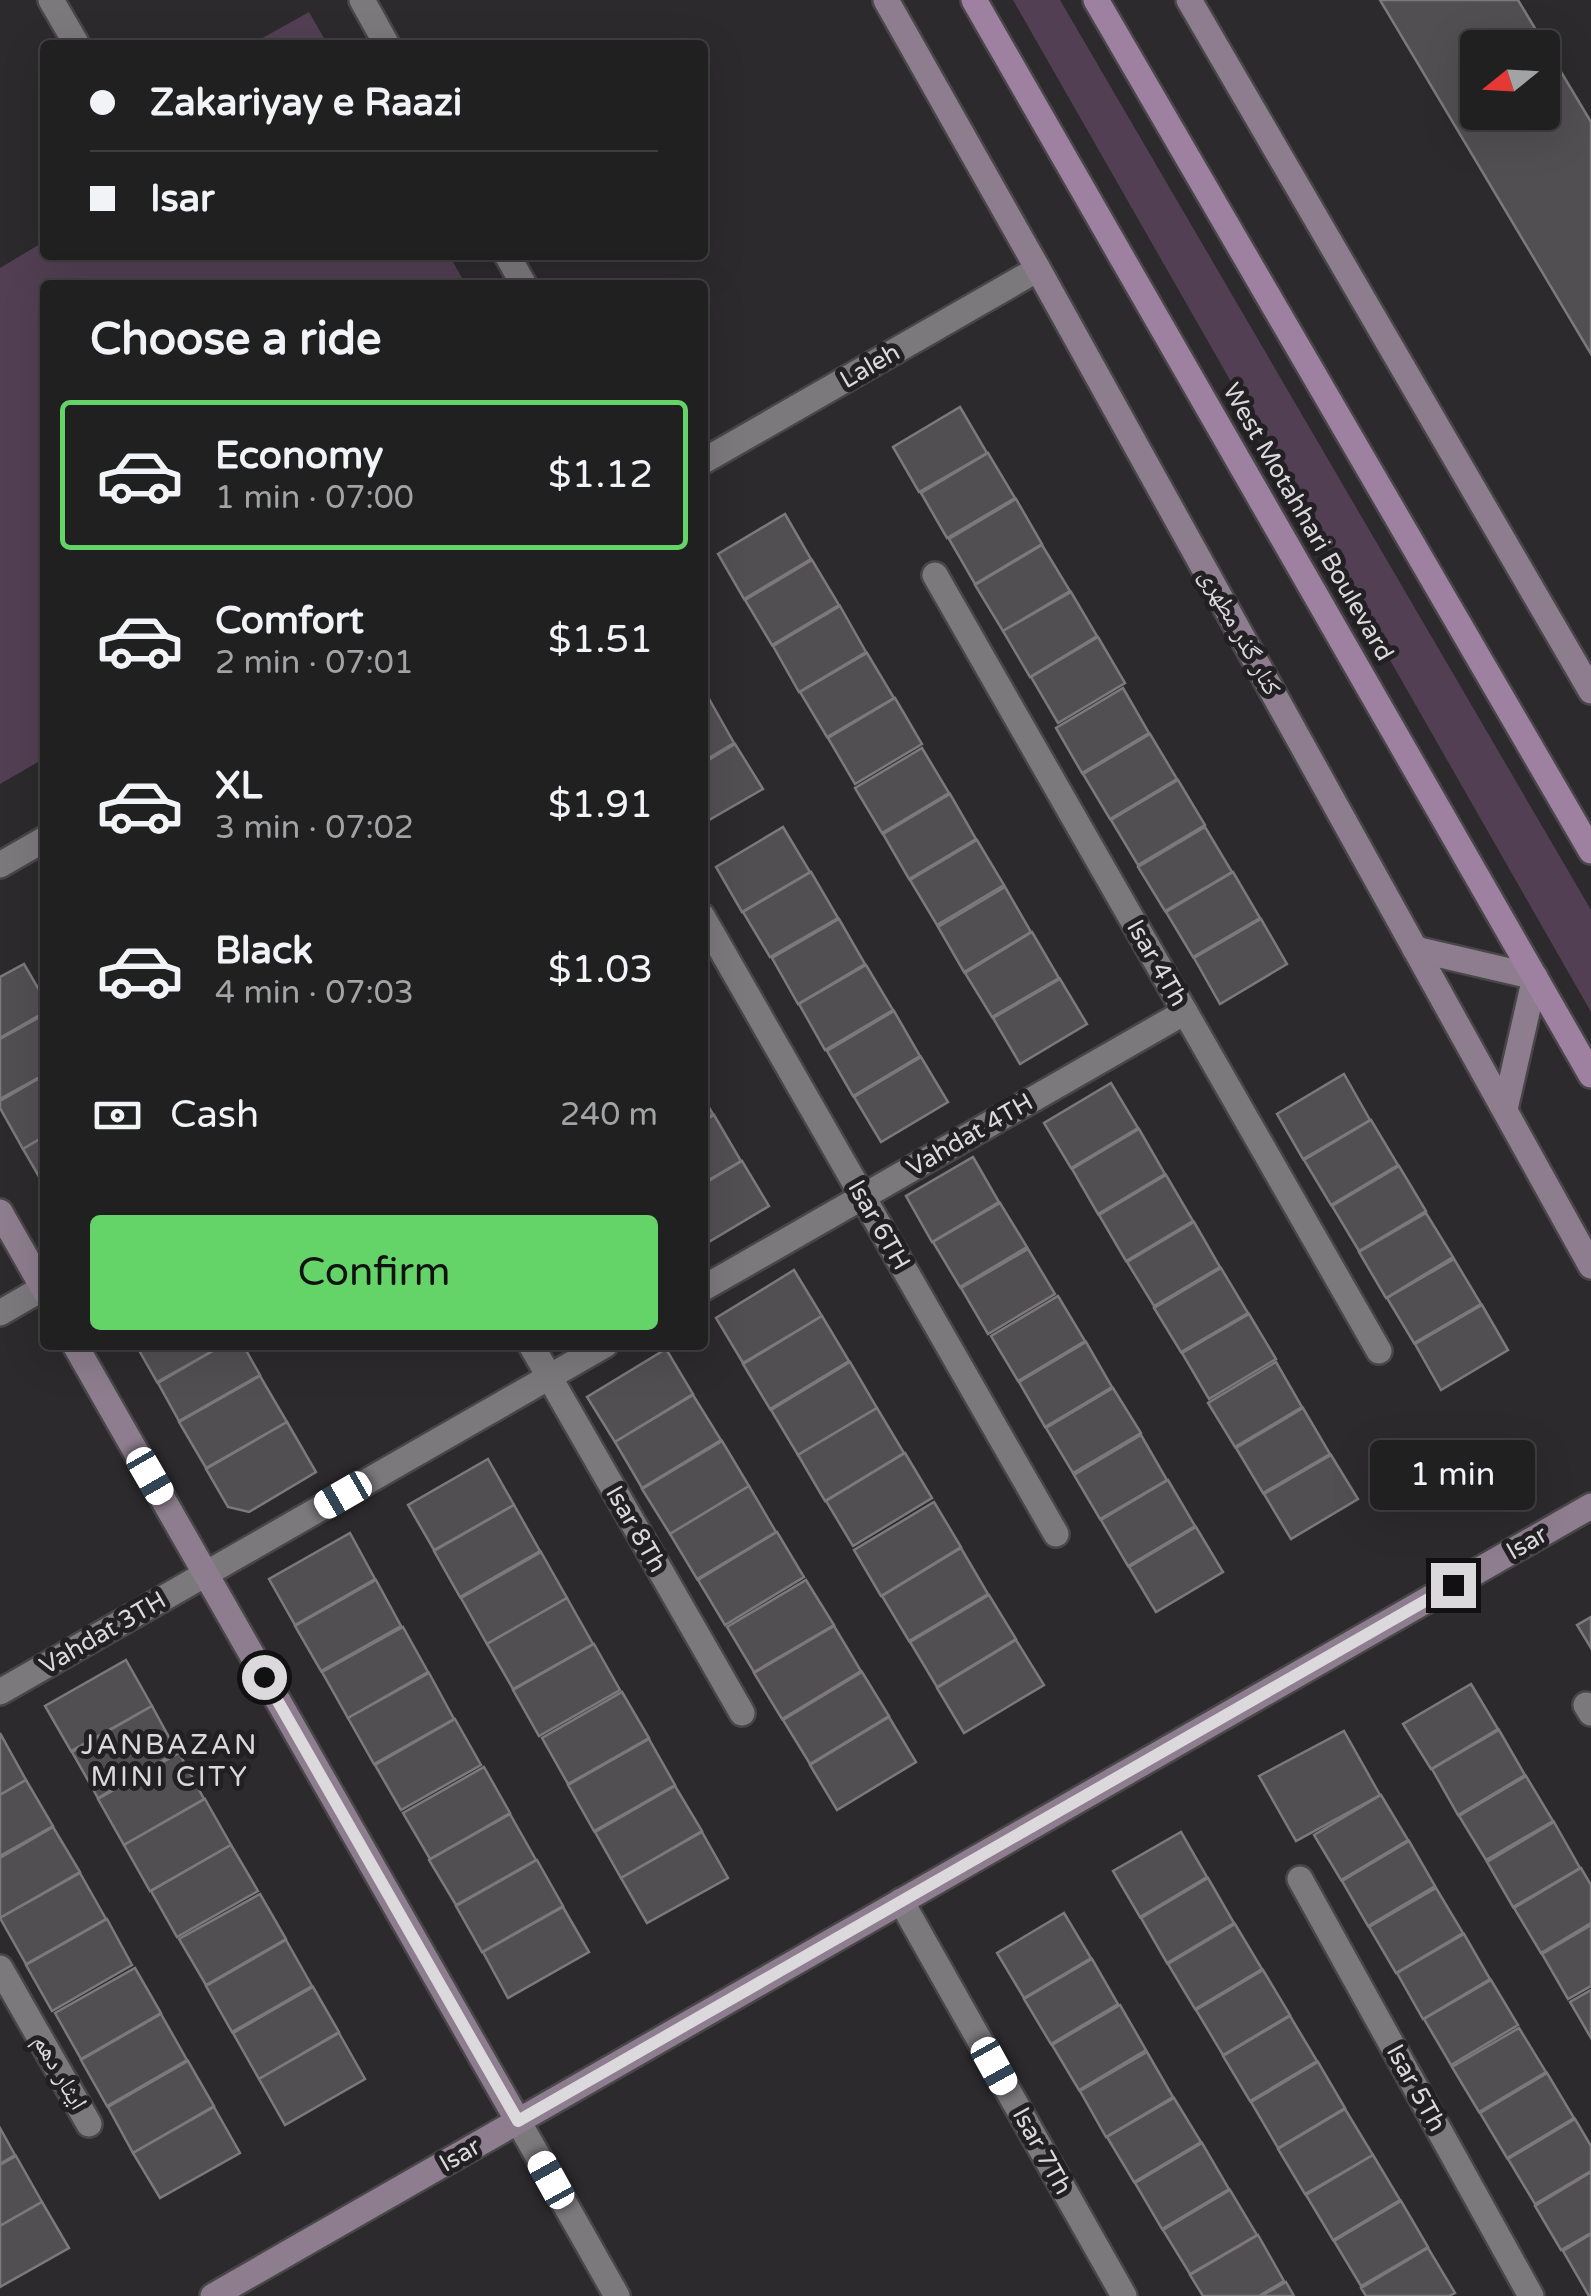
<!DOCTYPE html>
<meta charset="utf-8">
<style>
:root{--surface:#212021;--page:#29282a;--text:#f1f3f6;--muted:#a2a3a5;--line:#3e3e3f;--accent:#64d468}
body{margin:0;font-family:"Varela Round","Noto Naskh Arabic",sans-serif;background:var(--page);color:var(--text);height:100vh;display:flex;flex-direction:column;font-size:38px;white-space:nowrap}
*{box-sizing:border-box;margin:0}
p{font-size:32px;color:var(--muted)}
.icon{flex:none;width:55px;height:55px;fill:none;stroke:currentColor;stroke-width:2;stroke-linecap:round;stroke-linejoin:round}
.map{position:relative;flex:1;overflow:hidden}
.panel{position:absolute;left:40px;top:280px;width:668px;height:1070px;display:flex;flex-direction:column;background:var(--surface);border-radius:10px;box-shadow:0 10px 40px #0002,0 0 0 2px var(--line)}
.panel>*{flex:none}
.hud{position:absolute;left:40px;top:40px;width:668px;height:220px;border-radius:10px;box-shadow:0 10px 40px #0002,0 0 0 2px var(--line);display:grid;align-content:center;height:220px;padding:0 50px;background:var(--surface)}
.needle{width:65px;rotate:252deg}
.buttons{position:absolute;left:1460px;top:30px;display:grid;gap:20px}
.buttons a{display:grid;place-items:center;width:100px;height:100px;border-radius:10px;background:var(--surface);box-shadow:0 10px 40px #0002,0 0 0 2px var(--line);font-size:50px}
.end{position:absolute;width:45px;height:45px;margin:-22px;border:12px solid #dbd9db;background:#111;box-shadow:0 0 0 5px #111}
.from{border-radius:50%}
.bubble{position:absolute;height:70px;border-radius:10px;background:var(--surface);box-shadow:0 10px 40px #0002,0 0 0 2px var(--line);font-size:32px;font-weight:600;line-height:70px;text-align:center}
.car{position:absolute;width:30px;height:60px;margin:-30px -15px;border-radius:12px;box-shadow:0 0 8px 2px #0007;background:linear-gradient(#fff 24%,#345 0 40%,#fff 0 76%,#345 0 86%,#fff 0)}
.hud b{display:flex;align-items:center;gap:35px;height:95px;font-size:38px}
.hud b+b{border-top:2px solid var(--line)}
.hud i{width:25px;height:25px;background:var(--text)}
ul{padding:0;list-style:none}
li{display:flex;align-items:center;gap:30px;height:150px;margin:0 20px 15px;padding:0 30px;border:5px solid transparent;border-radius:10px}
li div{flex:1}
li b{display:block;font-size:38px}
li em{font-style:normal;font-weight:600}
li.active{border-color:var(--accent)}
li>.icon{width:90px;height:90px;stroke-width:1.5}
h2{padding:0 50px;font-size:45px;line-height:120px}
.pay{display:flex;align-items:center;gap:25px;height:110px;padding:0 50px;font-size:38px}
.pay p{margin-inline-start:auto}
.cta{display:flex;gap:20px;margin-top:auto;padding:20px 50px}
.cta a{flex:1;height:115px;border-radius:10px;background:var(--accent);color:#111;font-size:40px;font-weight:600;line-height:115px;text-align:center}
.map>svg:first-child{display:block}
</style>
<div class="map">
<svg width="1591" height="2296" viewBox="0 0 1591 2296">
<rect width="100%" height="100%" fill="#2c2a2c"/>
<g fill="#523f53">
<polygon points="1013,0 1060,0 1591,910 1591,1012"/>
<polygon points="309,12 328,45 250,45"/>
<polygon points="45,241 45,255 449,255 466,285 45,285 45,758 0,784 0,268"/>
</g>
<g fill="#524f52" stroke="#7c797c" stroke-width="2.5" fill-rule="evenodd">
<path d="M1380,0H1518L1591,122V354ZM1478,48H1542V112H1478Z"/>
<polygon points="960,407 987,453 919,492 893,447"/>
<polygon points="988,453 1015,498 947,538 921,493"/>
<polygon points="1016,499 1042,544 975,584 949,539"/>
<polygon points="785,514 811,559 744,599 718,554"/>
<polygon points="1042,545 1070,591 1003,631 975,585"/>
<polygon points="812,560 839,605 772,645 745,600"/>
<polygon points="1071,592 1097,636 1030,677 1003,631"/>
<polygon points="840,606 866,652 799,692 773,646"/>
<polygon points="1098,637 1125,683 1058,723 1031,677"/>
<polygon points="867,653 894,698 827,737 800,692"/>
<polygon points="1123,688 1149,733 1082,773 1056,728"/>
<polygon points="708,697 734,743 702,762 702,701"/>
<polygon points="895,698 922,744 855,784 828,738"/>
<polygon points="1150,734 1177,779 1110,819 1083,774"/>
<polygon points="735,744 763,789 702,824 702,764"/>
<polygon points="922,748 949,793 882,833 855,788"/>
<polygon points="1178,780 1205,825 1138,865 1111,820"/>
<polygon points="950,794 976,839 909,879 883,834"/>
<polygon points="783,827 810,872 742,912 716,867"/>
<polygon points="1205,827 1232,872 1165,911 1138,867"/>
<polygon points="977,840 1004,885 937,925 910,880"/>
<polygon points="811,872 838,918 770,957 743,912"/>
<polygon points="1233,872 1260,918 1193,957 1166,912"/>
<polygon points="1005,887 1031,932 964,972 938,927"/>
<polygon points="839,919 865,964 798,1004 772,958"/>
<polygon points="1261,919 1287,964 1220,1004 1194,958"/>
<polygon points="1032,932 1059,978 992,1017 965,973"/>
<polygon points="24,964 45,1000 45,1012 0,1038 0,977"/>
<polygon points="866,965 893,1010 825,1050 799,1004"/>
<polygon points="1060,979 1087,1024 1020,1064 993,1018"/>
<polygon points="894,1011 920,1056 853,1096 827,1051"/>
<polygon points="45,1014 45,1074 0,1099 0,1039"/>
<polygon points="921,1057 948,1102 881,1142 854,1097"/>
<polygon points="1344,1074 1370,1120 1303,1159 1277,1114"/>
<polygon points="45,1075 45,1136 23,1149 0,1108 0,1101"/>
<polygon points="1111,1083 1138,1128 1071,1168 1044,1123"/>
<polygon points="702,1096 713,1114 702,1121"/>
<polygon points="714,1115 741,1161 702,1184 702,1122"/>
<polygon points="1371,1120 1398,1165 1331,1205 1304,1160"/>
<polygon points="1139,1129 1165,1174 1098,1214 1072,1169"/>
<polygon points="45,1136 45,1187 23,1149"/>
<polygon points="973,1157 999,1202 932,1242 906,1196"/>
<polygon points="742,1161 769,1206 702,1246 702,1185"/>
<polygon points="1399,1166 1426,1211 1359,1251 1332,1206"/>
<polygon points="1166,1175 1193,1221 1126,1261 1099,1215"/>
<polygon points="1000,1203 1027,1247 960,1287 933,1242"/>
<polygon points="1426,1213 1453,1257 1386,1298 1359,1252"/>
<polygon points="1194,1222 1220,1267 1154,1306 1127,1262"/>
<polygon points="1028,1249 1055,1294 988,1334 961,1288"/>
<polygon points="1454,1259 1481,1304 1414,1343 1387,1298"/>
<polygon points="1221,1268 1248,1313 1181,1352 1154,1308"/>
<polygon points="794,1270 822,1316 743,1363 716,1318"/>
<polygon points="1058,1296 1085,1341 1018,1381 991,1336"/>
<polygon points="1482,1305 1508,1350 1441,1390 1415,1344"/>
<polygon points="1249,1314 1276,1359 1209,1399 1182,1353"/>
<polygon points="822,1316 849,1361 770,1409 743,1364"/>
<polygon points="1086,1342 1112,1387 1045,1427 1019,1382"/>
<polygon points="136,1345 223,1345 157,1382"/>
<polygon points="223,1345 243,1345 260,1375 179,1421 158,1383"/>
<polygon points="666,1349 693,1394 615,1442 587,1397"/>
<polygon points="850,1362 877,1408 798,1455 771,1410"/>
<polygon points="1276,1362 1302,1407 1235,1447 1208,1403"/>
<polygon points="260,1376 287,1422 206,1468 179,1422"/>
<polygon points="1113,1388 1141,1433 1073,1473 1046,1428"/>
<polygon points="693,1395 721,1440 642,1488 615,1442"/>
<polygon points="877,1408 904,1453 825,1501 798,1455"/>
<polygon points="1303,1408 1330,1454 1263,1493 1236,1448"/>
<polygon points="287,1422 316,1472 249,1512 228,1507 206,1469"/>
<polygon points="1141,1435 1167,1480 1100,1519 1074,1475"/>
<polygon points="722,1441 749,1486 670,1534 642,1489"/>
<polygon points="905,1453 932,1498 853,1546 826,1501"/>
<polygon points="1331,1455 1358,1499 1291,1539 1264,1494"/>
<polygon points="488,1459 514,1505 434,1550 408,1505"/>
<polygon points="1168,1480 1195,1526 1128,1566 1101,1520"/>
<polygon points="749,1486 776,1532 697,1579 670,1534"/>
<polygon points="934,1502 961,1547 881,1596 854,1550"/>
<polygon points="514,1505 540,1551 460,1597 434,1551"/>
<polygon points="1196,1527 1223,1572 1156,1612 1129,1567"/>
<polygon points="777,1532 804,1577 725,1625 698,1580"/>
<polygon points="350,1533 375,1579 295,1625 269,1579"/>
<polygon points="961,1548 988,1594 909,1641 882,1596"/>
<polygon points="541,1552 567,1598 487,1644 461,1598"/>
<polygon points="376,1580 401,1626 321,1671 295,1626"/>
<polygon points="806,1580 834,1625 754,1672 727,1627"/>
<polygon points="989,1595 1016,1639 937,1687 910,1642"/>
<polygon points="567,1598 593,1644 513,1689 487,1644"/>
<polygon points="1591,1617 1591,1648 1577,1625"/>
<polygon points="834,1626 861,1671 782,1719 754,1673"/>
<polygon points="403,1627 428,1672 348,1718 322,1672"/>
<polygon points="1016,1640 1044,1685 964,1733 937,1688"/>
<polygon points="594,1644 620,1690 539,1736 513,1690"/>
<polygon points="126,1660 152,1706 71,1751 45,1706"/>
<polygon points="862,1672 889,1716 810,1764 783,1720"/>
<polygon points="429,1673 454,1719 374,1764 348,1718"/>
<polygon points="1471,1684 1498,1729 1431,1769 1403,1724"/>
<polygon points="622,1692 649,1738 568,1784 542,1738"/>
<polygon points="152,1706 177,1752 98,1798 72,1752"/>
<polygon points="889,1717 916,1762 837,1810 810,1765"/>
<polygon points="455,1719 481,1765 401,1810 375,1765"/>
<polygon points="1499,1730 1525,1775 1458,1815 1432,1769"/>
<polygon points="1344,1731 1380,1795 1296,1841 1259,1776"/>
<polygon points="0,1733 26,1780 0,1795"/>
<polygon points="649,1739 675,1785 594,1831 568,1785"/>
<polygon points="179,1753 204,1799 124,1845 98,1799"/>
<polygon points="484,1767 510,1813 430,1859 403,1813"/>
<polygon points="1526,1776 1553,1821 1486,1860 1459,1816"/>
<polygon points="26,1780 53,1826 0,1856 0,1795"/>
<polygon points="675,1786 702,1831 621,1878 595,1832"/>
<polygon points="1381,1795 1408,1840 1341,1880 1314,1835"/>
<polygon points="205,1799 231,1845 150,1891 124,1845"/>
<polygon points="510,1814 536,1860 456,1905 429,1860"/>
<polygon points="1554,1822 1580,1868 1513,1907 1487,1862"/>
<polygon points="53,1827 80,1872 0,1918 0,1858"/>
<polygon points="702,1832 728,1878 647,1923 621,1878"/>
<polygon points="1181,1832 1207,1877 1140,1917 1113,1871"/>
<polygon points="1409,1841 1435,1886 1368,1926 1342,1881"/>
<polygon points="231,1845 258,1891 177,1937 151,1891"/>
<polygon points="537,1860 563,1906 482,1952 456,1906"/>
<polygon points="1581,1868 1591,1885 1591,1923 1541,1953 1514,1908"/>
<polygon points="80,1873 106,1919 26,1964 0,1918"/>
<polygon points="1208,1878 1234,1923 1167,1963 1141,1918"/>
<polygon points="1436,1888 1463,1933 1396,1973 1369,1927"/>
<polygon points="260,1894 286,1939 206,1985 179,1939"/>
<polygon points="563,1907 589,1952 508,1998 483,1952"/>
<polygon points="1064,1913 1091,1958 1024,1998 997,1953"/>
<polygon points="107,1919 132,1965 52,2011 26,1965"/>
<polygon points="1235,1924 1262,1969 1195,2009 1168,1964"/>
<polygon points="1591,1925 1591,1986 1568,1999 1542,1954"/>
<polygon points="1464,1934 1490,1979 1423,2019 1397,1973"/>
<polygon points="286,1940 312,1986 232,2032 206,1986"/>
<polygon points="1092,1959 1118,2004 1051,2044 1024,1999"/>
<polygon points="135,1968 161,2013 81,2059 55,2013"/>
<polygon points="1263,1970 1290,2015 1223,2055 1196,2010"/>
<polygon points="1491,1980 1518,2025 1451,2065 1424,2019"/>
<polygon points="313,1987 339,2032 259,2079 233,2033"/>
<polygon points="1591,1990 1591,2038 1570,2002"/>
<polygon points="1120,2005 1146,2050 1079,2090 1052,2045"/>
<polygon points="161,2014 187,2060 107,2106 81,2060"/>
<polygon points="1290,2016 1317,2061 1250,2101 1223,2056"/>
<polygon points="1519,2028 1546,2072 1479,2112 1452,2067"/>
<polygon points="339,2033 365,2079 285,2125 259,2079"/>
<polygon points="1147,2052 1173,2097 1106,2137 1080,2091"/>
<polygon points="188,2061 214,2106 133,2153 108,2107"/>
<polygon points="1318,2062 1345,2108 1278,2148 1251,2102"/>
<polygon points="1547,2073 1574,2118 1507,2158 1480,2113"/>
<polygon points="1174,2098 1201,2142 1134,2182 1107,2137"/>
<polygon points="214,2107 240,2153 160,2198 133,2153"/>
<polygon points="1345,2109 1373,2155 1305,2194 1278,2149"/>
<polygon points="1575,2119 1591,2146 1591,2171 1535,2204 1508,2159"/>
<polygon points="0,2128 15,2155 0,2164"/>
<polygon points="1202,2143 1229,2189 1162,2229 1135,2183"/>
<polygon points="1373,2155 1400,2200 1333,2240 1306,2195"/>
<polygon points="16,2156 42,2202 0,2226 0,2165"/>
<polygon points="1591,2172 1591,2233 1561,2250 1535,2206"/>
<polygon points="1230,2190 1257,2235 1190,2274 1163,2230"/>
<polygon points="1401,2201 1428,2247 1361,2286 1334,2241"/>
<polygon points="42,2202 69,2248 0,2287 0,2226"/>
<polygon points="1591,2234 1591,2296 1589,2296 1563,2251"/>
<polygon points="1258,2235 1284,2281 1259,2296 1203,2296 1190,2275"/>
<polygon points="1428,2248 1455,2293 1449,2296 1366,2296 1361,2288"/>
<polygon points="1286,2282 1294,2296 1261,2296"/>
</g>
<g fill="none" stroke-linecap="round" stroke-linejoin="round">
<g stroke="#484648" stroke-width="30">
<g id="street">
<polyline points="51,0 76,43"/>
<polyline points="362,0 387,45"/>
<polyline points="507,255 524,285"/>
<polyline points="702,462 1038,269"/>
<polyline points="935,575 1379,1351"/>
<polyline points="0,865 45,839"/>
<polyline points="702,916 1056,1534"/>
<polyline points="702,1289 1185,1012"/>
<polyline points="0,1313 43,1288"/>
<polyline points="531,1345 742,1713"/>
<polyline points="0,1692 605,1345"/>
<polyline points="1586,1705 1591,1713"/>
<polyline points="1300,1879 1531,2296"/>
<polyline points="901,1901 1124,2296"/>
<polyline points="0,1968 89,2124"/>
<polyline points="518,2121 617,2296"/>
</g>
</g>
<g stroke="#484648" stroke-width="30">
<g id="secondary">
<polyline points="886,0 1038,269 1591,1266"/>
<polyline points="1189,0 1591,691"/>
<polyline points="1415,949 1535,977 1505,1109"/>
<polyline points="0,1212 45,1291"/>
<polyline points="75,1345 518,2121"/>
<polyline points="213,2296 1591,1506"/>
</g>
</g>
<g stroke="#484648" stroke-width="30">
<g id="primary">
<polyline points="974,0 1591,1075"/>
<polyline points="1096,0 1591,851"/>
</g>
</g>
<use href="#street" stroke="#7c797c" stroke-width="25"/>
<use href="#secondary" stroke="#8d7d8e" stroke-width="25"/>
<use href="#primary" stroke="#9e81a0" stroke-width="25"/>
</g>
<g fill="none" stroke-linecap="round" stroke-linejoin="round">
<polyline stroke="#dbd9db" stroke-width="12" points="264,1677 518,2121 1453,1585"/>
</g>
<g text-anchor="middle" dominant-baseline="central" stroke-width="10" stroke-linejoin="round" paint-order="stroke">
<g font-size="25" fill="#dbd9db" stroke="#222023">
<text transform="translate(870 366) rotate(-30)">Laleh</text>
<text transform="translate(1308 522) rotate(60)">West Motahhari Boulevard</text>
<text transform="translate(1240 632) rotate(61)">کنار گذر مطهری</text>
<text transform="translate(1157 963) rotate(60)">Isar 4Th</text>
<text transform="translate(970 1135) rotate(-30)">Vahdat 4TH</text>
<text transform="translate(879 1225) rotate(60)">Isar 6TH</text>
<text transform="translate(636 1529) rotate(60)">Isar 8Th</text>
<text transform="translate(1527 1543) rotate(-30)">Isar</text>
<text transform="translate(103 1633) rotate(-30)">Vahdat 3TH</text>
<text transform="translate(60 2072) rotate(60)">ایثار دهم</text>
<text transform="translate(1416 2088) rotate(61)">Isar 5Th</text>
<text transform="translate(1042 2151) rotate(61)">Isar 7Th</text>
<text transform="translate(460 2155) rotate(-30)">Isar</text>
</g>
<g font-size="28" letter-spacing="2.5" fill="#dbd9db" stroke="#222023">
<text x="170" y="1745">JANBAZAN<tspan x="170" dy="32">MINI CITY</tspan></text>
</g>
</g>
</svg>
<div class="buttons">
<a><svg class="needle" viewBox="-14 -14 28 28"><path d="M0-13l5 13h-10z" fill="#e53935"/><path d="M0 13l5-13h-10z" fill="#a2a3a5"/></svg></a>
</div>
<i class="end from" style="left:264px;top:1677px"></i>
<i class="end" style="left:1453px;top:1585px"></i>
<div class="bubble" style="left:1370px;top:1440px;width:165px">1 min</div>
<i class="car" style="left:150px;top:1476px;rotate:150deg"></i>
<i class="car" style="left:343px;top:1495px;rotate:240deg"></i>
<i class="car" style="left:994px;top:2066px;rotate:151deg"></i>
<i class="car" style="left:551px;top:2180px;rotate:331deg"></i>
<div class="hud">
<b><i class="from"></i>Zakariyay e Raazi</b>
<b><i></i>Isar</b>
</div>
<section class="panel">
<h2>Choose a ride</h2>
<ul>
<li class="active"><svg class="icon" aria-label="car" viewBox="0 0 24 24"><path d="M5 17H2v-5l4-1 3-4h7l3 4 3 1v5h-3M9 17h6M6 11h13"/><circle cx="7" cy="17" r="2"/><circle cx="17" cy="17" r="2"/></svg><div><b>Economy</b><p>1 min · 07:00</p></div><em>$1.12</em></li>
<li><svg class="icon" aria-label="car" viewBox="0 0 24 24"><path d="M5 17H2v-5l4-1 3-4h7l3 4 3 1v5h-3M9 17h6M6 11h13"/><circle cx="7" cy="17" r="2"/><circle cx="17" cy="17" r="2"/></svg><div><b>Comfort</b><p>2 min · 07:01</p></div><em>$1.51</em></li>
<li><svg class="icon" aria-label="car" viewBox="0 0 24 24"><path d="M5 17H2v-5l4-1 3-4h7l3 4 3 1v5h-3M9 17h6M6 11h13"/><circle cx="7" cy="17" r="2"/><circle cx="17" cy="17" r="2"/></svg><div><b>XL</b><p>3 min · 07:02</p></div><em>$1.91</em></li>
<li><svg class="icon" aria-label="car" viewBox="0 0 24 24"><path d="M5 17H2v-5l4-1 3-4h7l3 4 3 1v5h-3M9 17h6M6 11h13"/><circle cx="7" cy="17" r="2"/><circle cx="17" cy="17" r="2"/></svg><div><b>Black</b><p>4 min · 07:03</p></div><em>$1.03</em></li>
</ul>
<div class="pay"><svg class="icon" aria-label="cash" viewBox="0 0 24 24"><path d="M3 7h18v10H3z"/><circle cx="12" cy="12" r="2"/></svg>Cash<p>240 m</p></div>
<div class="cta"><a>Confirm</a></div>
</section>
</div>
